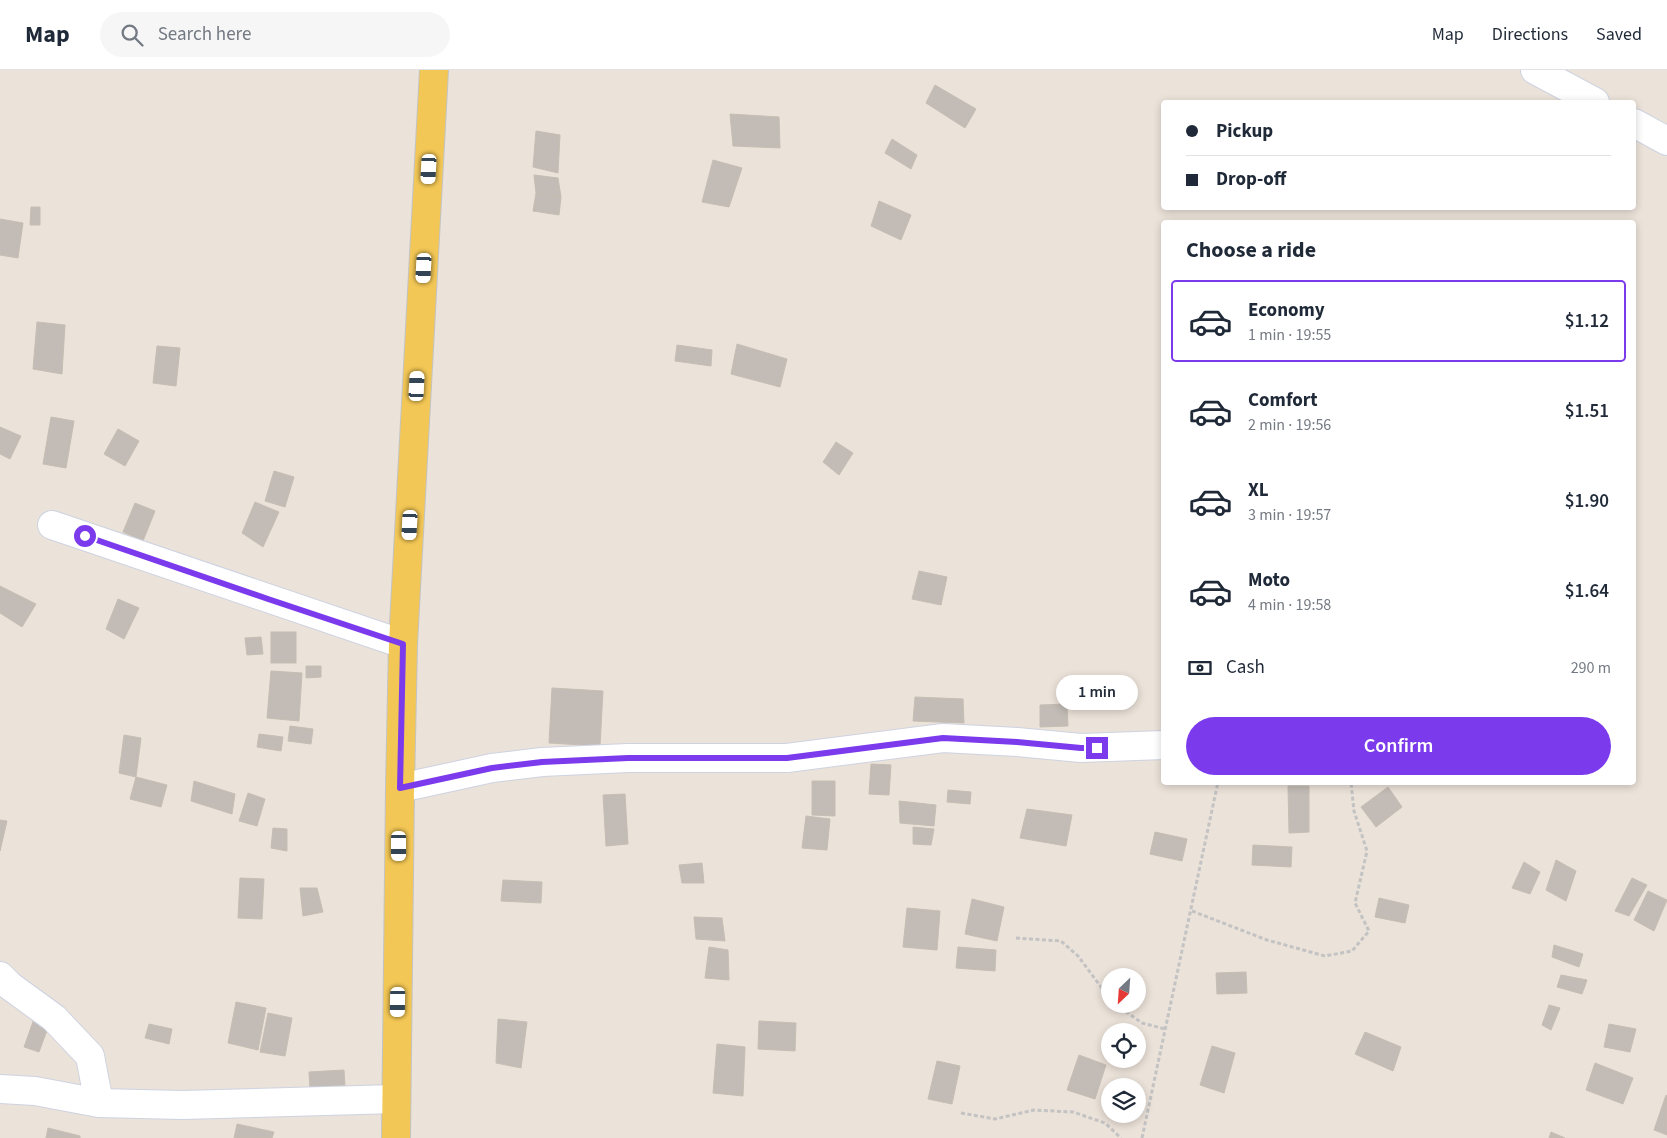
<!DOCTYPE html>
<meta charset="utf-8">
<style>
:root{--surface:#fff;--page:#f6f6f7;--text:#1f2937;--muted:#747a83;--line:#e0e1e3;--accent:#7c3aed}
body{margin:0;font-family:"Source Sans 3",sans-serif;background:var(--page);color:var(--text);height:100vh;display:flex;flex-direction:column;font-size:19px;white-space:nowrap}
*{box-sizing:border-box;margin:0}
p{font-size:16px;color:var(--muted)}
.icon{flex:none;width:28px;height:28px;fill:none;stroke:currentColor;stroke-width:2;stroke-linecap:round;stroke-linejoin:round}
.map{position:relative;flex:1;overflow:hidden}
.drawer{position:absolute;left:1161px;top:150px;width:475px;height:565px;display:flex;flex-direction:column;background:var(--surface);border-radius:5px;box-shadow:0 2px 8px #0003}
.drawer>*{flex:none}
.guide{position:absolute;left:1161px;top:30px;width:475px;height:110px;border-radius:5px;box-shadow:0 2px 8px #0003;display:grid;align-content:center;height:110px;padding:0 25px;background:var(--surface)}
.needle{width:32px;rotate:205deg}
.buttons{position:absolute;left:1101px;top:898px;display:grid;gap:10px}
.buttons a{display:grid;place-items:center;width:45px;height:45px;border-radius:50%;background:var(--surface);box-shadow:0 2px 8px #0003;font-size:25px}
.end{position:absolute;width:22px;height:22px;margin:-11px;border:6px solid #7c3aed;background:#fff;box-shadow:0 0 0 2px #fff}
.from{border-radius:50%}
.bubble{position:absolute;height:35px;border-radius:18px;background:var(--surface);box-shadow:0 2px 8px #0003;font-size:16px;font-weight:600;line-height:35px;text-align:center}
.car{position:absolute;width:15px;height:30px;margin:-15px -8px;border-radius:6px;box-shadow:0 0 4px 1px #0007;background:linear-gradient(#fff 24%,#345 0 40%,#fff 0 76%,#345 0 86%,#fff 0)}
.guide b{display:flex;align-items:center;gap:18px;height:48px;font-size:19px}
.guide b+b{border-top:1px solid var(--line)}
.guide i{width:12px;height:12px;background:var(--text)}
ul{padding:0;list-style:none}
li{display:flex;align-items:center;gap:15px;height:82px;margin:0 10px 8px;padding:0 15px;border:2px solid transparent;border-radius:5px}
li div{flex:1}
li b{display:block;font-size:19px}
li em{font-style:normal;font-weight:600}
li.current{border-color:var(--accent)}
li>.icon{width:45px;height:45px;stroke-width:1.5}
h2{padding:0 25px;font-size:22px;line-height:60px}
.pay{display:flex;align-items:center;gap:12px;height:55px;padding:0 25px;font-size:19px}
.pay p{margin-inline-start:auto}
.button{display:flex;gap:10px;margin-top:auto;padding:10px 25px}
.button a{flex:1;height:58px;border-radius:30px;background:var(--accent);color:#fff;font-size:20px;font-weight:600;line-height:58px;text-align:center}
header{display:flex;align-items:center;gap:30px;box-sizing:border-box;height:70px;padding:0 25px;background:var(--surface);border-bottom:1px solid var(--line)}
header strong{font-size:24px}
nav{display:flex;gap:28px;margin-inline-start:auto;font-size:18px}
.search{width:350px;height:45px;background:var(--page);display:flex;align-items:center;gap:12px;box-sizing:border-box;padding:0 18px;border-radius:28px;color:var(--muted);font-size:19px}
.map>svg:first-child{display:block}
</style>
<header>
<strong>Map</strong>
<div class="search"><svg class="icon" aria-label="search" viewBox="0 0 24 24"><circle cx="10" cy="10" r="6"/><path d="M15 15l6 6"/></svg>Search here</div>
<nav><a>Map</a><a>Directions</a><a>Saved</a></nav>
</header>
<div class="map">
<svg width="1667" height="1068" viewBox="0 0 1667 1068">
<rect width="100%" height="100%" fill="#ebe2d9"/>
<g fill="#c3bcb6" stroke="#c6beb3">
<polygon points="935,15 976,39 965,58 926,33"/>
<polygon points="730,44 779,47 780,78 733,76"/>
<polygon points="536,61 560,65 558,103 533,97"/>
<polygon points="892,69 917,85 911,99 885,83"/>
<polygon points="713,90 742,98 729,137 702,132"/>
<polygon points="534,105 558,108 561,127 536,123"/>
<polygon points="536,123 561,127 559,145 533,141"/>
<polygon points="879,131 911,145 901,170 871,156"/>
<polygon points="31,137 40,137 40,155 30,155"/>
<polygon points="0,149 23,153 18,188 0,185"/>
<polygon points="37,252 65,255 62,304 33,299"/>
<polygon points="737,274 787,289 780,317 731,304"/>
<polygon points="677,275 712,280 711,296 675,291"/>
<polygon points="157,276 180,278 176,316 153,313"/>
<polygon points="51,347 74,351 66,398 43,394"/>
<polygon points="0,357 21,366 10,389 0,384"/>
<polygon points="118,359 139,371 125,396 104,384"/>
<polygon points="836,372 853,383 839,405 823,392"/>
<polygon points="274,401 294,407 285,437 265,431"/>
<polygon points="255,432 279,442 263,477 242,463"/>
<polygon points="135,433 155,441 143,471 123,462"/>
<polygon points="919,501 947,507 941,535 912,529"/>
<polygon points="0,516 36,534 22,557 0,543"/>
<polygon points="118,529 139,538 124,569 106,559"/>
<rect x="271" y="562" width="25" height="31"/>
<polygon points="261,567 263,584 247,585 245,568"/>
<polygon points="306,596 321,596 321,607 306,608"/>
<polygon points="271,601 302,603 299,651 267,648"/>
<polygon points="552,618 603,621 600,676 549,673"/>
<polygon points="915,627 963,629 964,653 913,651"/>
<polygon points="1067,634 1068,656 1040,657 1040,635"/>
<polygon points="290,656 313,659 311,674 288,671"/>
<polygon points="259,664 283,667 281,681 257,677"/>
<polygon points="124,665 141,668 136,707 119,703"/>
<polygon points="871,694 891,695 889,725 869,724"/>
<polygon points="136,707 167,715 161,737 130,729"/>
<polygon points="194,711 235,724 232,744 191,731"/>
<polygon points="812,711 835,711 835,746 812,745"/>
<polygon points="1288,716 1309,716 1309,762 1289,763"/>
<polygon points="1388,717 1402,737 1376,757 1361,737"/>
<polygon points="948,720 971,722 970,734 947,732"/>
<polygon points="248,723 265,729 257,756 239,751"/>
<polygon points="625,724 628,774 606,776 603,725"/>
<polygon points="899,731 936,735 934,756 900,753"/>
<polygon points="1027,739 1072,745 1066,776 1020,768"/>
<polygon points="806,746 830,749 827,780 802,778"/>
<polygon points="0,750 7,751 0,781"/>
<polygon points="913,757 934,759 931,775 913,774"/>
<polygon points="273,758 287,759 287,781 271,778"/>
<polygon points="1155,762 1187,769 1182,791 1150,784"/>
<polygon points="1253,775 1292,777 1291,797 1252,795"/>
<polygon points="1556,790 1576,801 1566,831 1546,820"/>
<polygon points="1524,792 1540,802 1530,824 1512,818"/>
<polygon points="702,793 704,813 682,813 679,795"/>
<polygon points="240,808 264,809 262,849 238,848"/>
<polygon points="1632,808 1647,815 1629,846 1615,841"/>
<polygon points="503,810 542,812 541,833 501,831"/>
<polygon points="300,818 317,818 323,842 303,846"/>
<polygon points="1648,821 1667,830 1654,861 1634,850"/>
<polygon points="1379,828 1409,835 1405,853 1375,847"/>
<polygon points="972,829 1004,837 997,871 965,864"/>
<polygon points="907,838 940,841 937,880 903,877"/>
<polygon points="694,847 722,848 725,871 696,869"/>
<polygon points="1554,875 1583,884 1579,897 1552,887"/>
<polygon points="709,877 728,880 729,910 705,908"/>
<polygon points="958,877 996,880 995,901 956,898"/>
<polygon points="1246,902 1247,923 1217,924 1216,903"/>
<polygon points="1561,905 1587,910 1582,924 1557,917"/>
<polygon points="236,932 266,938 258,980 228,973"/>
<polygon points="1549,935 1560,938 1551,960 1542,955"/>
<polygon points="268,943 292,948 285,986 260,982"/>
<polygon points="34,949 49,955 39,982 24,977"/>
<polygon points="498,949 527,952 521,998 496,993"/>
<polygon points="759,951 796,953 795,981 758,979"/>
<polygon points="149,954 172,959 169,974 145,968"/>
<polygon points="1609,954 1636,959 1630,982 1604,977"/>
<polygon points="1365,962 1401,977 1393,1001 1355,984"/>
<polygon points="717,974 745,977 743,1026 713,1023"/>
<polygon points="1212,976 1235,983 1224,1023 1200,1015"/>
<polygon points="1079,985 1106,995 1095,1029 1067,1020"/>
<polygon points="937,991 960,996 952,1034 928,1029"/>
<polygon points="1595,993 1633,1008 1623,1034 1586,1020"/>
<polygon points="344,1000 345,1018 310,1019 309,1002"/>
<polygon points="1666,1025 1667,1026 1667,1065 1654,1060"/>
<polygon points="237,1054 274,1062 272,1068 234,1068"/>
<polygon points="48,1058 80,1066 80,1068 46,1068"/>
<polygon points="1551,1062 1565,1068 1549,1068"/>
</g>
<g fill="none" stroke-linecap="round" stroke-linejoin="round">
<g stroke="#ced3e1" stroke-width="30">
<g id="minor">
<polyline points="1535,0 1595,32"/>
<polyline points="1634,53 1667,71"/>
<polyline points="52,455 403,574"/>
<polyline points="400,718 492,698 542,692 628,688 787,688 943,668 1017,672 1081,678 1164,675"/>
<polyline points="0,906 10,916 54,948 90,986 99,1033"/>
<polyline points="0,1019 35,1021 99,1033 182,1035 396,1029"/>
</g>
</g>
<g stroke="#c3c3c3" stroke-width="30">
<polyline id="major" points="396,1068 400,718 403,574 434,0"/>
</g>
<g stroke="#c3c3c3" stroke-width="3" stroke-dasharray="4 2.5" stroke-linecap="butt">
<polyline points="1192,841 1267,870 1325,886 1352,881 1369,861 1355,833 1367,781 1354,741 1351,712"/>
<polyline points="1016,868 1061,871 1078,886 1110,929"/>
<polyline points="1115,934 1142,953 1165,959"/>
<polyline points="961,1043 995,1049 1034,1040 1073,1042 1105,1053 1121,1068"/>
<polyline points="1142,1068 1218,712"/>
</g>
<use href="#minor" stroke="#fff" stroke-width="28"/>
<use href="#major" stroke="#f3c755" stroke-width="28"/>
</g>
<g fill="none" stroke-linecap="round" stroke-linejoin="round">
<polyline stroke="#7c3aed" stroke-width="6" points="85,466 268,529 403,574 400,718 492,698 542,692 628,688 787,688 943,668 1017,672 1081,678 1097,678"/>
</g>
</svg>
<div class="buttons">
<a><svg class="needle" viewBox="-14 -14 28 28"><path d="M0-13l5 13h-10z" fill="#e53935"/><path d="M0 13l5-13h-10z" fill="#747a83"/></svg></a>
<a><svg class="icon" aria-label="locate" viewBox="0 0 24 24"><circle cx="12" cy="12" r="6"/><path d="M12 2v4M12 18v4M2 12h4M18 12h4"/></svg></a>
<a><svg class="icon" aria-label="layers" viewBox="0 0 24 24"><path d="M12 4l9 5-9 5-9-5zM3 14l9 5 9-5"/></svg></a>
</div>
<i class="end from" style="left:85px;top:466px"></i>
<i class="end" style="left:1097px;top:678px"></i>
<div class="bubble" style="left:1056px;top:605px;width:82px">1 min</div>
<i class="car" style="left:429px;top:99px;rotate:183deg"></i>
<i class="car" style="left:424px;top:198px;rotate:183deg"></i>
<i class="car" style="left:417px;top:316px;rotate:3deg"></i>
<i class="car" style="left:410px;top:455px;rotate:183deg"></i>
<i class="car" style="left:399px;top:776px;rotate:180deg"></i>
<i class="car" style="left:398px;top:932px;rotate:181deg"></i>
<div class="guide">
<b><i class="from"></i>Pickup</b>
<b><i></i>Drop-off</b>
</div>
<section class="drawer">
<h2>Choose a ride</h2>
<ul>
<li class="current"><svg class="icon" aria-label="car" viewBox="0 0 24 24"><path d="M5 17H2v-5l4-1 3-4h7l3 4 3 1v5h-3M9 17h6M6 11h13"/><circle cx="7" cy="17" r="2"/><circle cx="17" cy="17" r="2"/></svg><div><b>Economy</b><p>1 min · 19:55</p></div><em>$1.12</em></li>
<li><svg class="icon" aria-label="car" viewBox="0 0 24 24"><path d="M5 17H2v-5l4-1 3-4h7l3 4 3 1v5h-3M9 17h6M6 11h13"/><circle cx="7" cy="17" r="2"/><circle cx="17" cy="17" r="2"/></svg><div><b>Comfort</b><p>2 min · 19:56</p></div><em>$1.51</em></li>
<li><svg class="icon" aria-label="car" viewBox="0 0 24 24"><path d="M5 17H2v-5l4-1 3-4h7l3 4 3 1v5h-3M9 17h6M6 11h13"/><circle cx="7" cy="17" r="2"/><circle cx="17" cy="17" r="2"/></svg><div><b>XL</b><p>3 min · 19:57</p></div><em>$1.90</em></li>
<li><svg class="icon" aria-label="car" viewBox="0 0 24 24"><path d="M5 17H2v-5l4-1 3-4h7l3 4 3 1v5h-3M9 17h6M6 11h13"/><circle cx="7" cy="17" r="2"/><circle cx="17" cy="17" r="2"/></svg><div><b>Moto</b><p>4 min · 19:58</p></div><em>$1.64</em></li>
</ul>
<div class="pay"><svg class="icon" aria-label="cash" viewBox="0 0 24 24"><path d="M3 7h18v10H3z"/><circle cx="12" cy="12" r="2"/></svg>Cash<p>290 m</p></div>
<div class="button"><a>Confirm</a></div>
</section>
</div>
